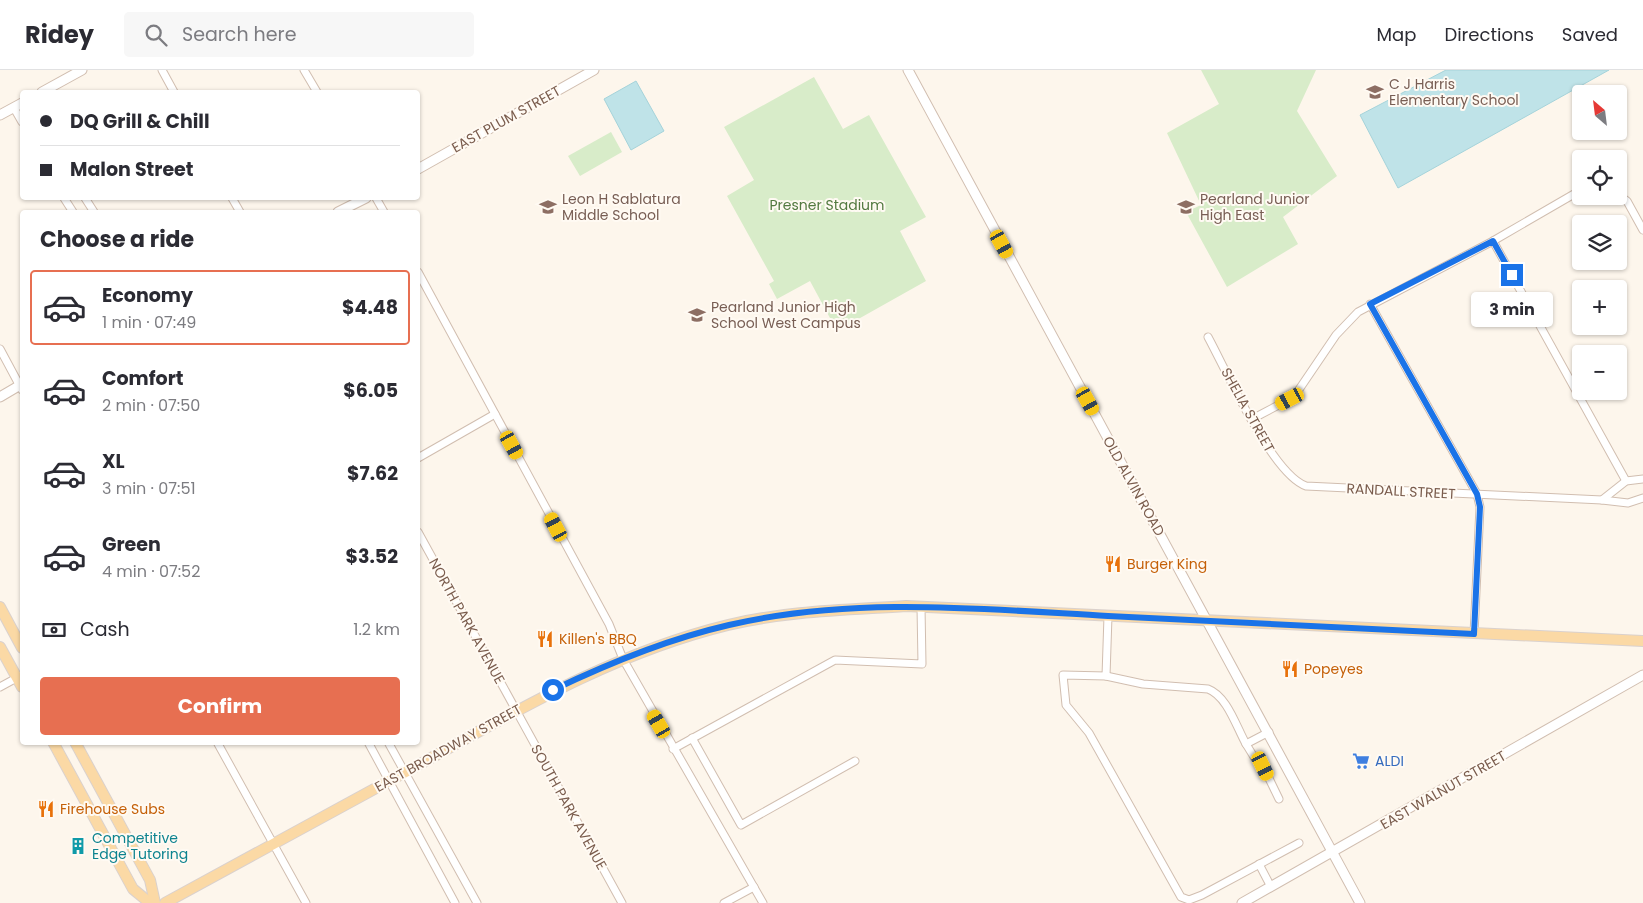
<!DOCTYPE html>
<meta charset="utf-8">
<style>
:root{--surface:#fff;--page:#f7f7f7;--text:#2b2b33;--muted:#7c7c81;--line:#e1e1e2;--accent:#e76f51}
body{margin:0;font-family:Poppins,sans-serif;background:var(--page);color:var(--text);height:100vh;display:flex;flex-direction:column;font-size:19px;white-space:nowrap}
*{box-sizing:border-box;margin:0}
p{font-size:16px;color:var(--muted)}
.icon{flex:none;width:28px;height:28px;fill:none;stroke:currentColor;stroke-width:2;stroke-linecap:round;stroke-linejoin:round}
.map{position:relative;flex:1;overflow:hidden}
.side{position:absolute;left:20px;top:140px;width:400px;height:535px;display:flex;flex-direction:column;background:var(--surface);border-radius:5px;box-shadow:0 1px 4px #0004}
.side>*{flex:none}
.top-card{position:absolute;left:20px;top:20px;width:400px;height:110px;border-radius:5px;box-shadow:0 1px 4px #0004;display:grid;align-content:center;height:110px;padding:0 20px;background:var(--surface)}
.needle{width:32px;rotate:332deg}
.fabs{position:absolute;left:1572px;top:15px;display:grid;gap:10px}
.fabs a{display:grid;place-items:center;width:55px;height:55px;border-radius:5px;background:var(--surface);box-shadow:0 1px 4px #0004;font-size:25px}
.end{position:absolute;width:22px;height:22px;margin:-11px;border:6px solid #1a73e8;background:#fff;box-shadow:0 0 0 2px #fff}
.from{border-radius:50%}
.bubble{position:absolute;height:35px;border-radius:5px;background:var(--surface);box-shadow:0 1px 4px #0004;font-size:16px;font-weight:700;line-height:35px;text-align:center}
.car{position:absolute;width:15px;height:30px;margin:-15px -8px;border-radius:6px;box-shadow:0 0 4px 1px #0007;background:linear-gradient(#f5c518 24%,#345 0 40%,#f5c518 0 76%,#345 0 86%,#f5c518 0)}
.top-card b{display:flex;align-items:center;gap:18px;height:48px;font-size:19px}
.top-card b+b{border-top:1px solid var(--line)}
.top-card i{width:12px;height:12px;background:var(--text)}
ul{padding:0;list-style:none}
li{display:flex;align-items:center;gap:15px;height:75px;margin:0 10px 8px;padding:0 10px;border:2px solid transparent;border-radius:5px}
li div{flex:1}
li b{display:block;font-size:19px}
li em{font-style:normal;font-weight:700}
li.current{border-color:var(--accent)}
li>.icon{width:45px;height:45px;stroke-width:1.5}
h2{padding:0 20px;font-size:22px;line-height:60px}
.pay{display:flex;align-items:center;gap:12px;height:55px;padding:0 20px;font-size:19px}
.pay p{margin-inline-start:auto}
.button{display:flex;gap:10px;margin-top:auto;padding:10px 20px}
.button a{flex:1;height:58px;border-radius:5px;background:var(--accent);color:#fff;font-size:20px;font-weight:700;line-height:58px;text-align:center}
header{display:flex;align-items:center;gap:30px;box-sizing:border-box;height:70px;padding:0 25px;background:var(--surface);border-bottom:1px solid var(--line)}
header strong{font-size:24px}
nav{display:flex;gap:28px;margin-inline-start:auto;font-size:18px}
.search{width:350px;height:45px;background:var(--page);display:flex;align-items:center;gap:12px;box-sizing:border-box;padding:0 18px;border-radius:5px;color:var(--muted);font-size:19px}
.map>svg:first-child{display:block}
</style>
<header>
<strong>Ridey</strong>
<div class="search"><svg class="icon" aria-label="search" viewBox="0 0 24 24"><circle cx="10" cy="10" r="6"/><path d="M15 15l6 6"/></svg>Search here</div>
<nav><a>Map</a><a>Directions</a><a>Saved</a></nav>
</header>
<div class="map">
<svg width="1643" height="833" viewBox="0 0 1643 833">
<rect width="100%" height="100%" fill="#fdf6ec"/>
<g fill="#d8ecc9">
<polygon points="1201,0 1316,0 1297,41 1337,106 1283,147 1298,174 1227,217 1186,142 1201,135 1167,63 1219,34"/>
<polygon points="814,7 843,59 869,45 926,147 900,161 926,211 837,261 810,211 777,229 769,214 774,211 727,126 754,110 724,57"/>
<polygon points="611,62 622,82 580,106 568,86"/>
</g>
<g fill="#bfe3e8" stroke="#a5d3da">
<polygon points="1446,0 1609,0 1398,118 1360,45"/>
<polygon points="636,11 664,61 631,80 604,29"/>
</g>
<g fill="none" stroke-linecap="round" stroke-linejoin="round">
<g stroke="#d1beb0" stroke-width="9">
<g id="minor">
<polyline points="162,0 174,22"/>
<polyline points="304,0 317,22"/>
<polyline points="14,38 22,52"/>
<polyline points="1619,125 1627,131 1643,160"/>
<polyline points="64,128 73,142"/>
<polyline points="85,128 94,142"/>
<polyline points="232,128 240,142"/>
<polyline points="376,128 384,142"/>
<polyline points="1493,171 1626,411"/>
<polyline points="418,202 609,554 623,589 763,833"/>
<polyline points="1370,234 1477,424 1480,437 1474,564"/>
<path d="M1208,267C1227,302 1272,404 1306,416L1602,430L1626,411L1643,409"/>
<polyline points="0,279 22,320"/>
<polyline points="1252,349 1290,329 1298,321 1336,265 1358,242 1493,171 1581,120"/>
<polyline points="418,388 495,344"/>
<polyline points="1602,430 1628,433 1643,428"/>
<polyline points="418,462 622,833"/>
<polyline points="1108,546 1106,606 1063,605 1066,635 1089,663 1181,827 1189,830 1202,825 1299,773"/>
<path d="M1106,606L1143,614L1208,619C1227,626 1236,656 1246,674L1269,662"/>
<polyline points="0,617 22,605"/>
<polyline points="692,668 741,755 855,691"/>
<polyline points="217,672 306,833"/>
<polyline points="368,672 455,833"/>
<polyline points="388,672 477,833"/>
<polyline points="1246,674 1254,687 1263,696 1279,729"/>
<polyline points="673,679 835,590 922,594 921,537"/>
<polyline points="1259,794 1271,817"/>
<polyline points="724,833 754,817"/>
</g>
</g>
<g stroke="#d1beb0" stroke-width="11">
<g id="tertiary">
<polyline points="908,0 1360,833"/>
<polyline points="42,22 82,0"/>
<polyline points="0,45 22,33"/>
<polyline points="418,99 594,0"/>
<polyline points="338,142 366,128"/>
<polyline points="0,327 22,314"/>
<polyline points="1242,833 1643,605"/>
</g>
</g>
<g stroke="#dad1cd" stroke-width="12">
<g id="primary">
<polyline points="0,537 22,578"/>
<polyline points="0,577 22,617"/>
<polyline points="53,672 133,819 150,833"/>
<polyline points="75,672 150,810 155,833"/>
<path d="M165,833C250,787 336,740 422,693C521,638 617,582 728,555C786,541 847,540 906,536L1643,571"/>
</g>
</g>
<use href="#minor" stroke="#fff" stroke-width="7"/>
<use href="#tertiary" stroke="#fff" stroke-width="9"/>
<use href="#primary" stroke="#fbd9a5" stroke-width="10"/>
</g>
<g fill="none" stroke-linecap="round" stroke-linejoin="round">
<path stroke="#1a73e8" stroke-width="6" d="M553,620C609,593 668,569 729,555C853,526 983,539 1108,546C1230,552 1352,558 1474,564L1480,437L1477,424L1370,234L1493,171L1512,205"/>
</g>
<defs>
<g id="school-bare" transform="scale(1.35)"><path d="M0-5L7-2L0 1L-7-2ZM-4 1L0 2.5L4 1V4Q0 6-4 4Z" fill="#8d6e63" stroke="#fffaf3" stroke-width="2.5" paint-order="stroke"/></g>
<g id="restaurant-bare" transform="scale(1.35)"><path d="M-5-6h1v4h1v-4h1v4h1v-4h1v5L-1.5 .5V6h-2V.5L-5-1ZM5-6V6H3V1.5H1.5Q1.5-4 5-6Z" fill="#e8710a" stroke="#fffaf3" stroke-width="2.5" paint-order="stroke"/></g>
<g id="supermarket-bare" transform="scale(1.35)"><path d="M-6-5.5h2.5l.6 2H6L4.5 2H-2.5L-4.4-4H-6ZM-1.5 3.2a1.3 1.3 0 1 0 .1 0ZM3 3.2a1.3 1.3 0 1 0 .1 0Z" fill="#3f7fe0" stroke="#fffaf3" stroke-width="2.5" paint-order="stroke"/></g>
<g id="building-bare" transform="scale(1.35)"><path d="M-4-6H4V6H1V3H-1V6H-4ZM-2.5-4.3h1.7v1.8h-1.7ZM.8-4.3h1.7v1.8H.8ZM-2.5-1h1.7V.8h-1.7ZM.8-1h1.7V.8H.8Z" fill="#0f9aa8" stroke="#fffaf3" stroke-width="2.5" paint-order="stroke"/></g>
</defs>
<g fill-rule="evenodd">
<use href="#school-bare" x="1375" y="22"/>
<use href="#school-bare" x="548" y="137"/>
<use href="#school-bare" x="1186" y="137"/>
<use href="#school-bare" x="697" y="245"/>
<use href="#restaurant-bare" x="1113" y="494"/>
<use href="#restaurant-bare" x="545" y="569"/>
<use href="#restaurant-bare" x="1290" y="599"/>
<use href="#supermarket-bare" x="1361" y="691"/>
<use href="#restaurant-bare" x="46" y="739"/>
<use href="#building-bare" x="78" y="776"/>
</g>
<g text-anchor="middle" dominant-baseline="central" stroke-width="4" stroke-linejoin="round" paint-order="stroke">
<g font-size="14" fill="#785e54" stroke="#fffaf3" text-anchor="start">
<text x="1389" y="14">C J Harris<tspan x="1389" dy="16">Elementary School</tspan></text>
<text x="562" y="129">Leon H Sablatura<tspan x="562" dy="16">Middle School</tspan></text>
<text x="1200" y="129">Pearland Junior<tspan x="1200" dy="16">High East</tspan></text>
<text x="711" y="237">Pearland Junior High<tspan x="711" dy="16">School West Campus</tspan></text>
</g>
<g font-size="14" fill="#7a5c4d" stroke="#fffaf3">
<text transform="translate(506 49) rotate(-29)">EAST PLUM STREET</text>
<text transform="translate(1248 340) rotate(61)">SHELIA STREET</text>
<text transform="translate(1134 416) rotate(61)">OLD ALVIN ROAD</text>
<text transform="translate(1401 421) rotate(3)">RANDALL STREET</text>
<text transform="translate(467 551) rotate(61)">NORTH PARK AVENUE</text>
<text transform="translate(448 678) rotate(-29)">EAST BROADWAY STREET</text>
<text transform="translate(1443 720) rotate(-30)">EAST WALNUT STREET</text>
<text transform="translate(569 737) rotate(61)">SOUTH PARK AVENUE</text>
</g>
<g font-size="14" fill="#537a41" stroke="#fffaf3">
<text x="827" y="135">Presner Stadium</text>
</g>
<g font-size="14" fill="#c56008" stroke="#fffaf3" text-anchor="start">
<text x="1127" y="494">Burger King</text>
<text x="559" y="569">Killen's BBQ</text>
<text x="1304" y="599">Popeyes</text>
<text x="60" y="739">Firehouse Subs</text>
</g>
<g font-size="14" fill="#366cbe" stroke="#fffaf3" text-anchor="start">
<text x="1375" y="691">ALDI</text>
</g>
<g font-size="14" fill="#0d838f" stroke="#fffaf3" text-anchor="start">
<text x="92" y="768">Competitive<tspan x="92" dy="16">Edge Tutoring</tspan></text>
</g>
</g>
</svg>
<div class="fabs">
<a><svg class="needle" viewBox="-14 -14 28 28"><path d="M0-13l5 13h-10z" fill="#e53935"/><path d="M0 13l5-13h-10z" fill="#7c7c81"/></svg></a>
<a><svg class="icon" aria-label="locate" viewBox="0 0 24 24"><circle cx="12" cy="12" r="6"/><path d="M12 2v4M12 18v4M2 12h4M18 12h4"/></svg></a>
<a><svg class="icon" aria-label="layers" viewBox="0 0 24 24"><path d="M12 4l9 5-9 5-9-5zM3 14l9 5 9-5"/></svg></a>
<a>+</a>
<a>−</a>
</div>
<i class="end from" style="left:553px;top:620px"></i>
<i class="end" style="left:1512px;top:205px"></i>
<div class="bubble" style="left:1471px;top:222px;width:82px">3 min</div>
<i class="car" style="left:1002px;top:174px;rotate:151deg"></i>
<i class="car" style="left:1290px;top:329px;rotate:242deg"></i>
<i class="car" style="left:1088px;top:331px;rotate:151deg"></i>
<i class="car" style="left:512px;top:375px;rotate:151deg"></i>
<i class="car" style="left:556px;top:457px;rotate:332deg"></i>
<i class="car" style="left:659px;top:654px;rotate:330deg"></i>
<i class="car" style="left:1263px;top:696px;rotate:154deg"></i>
<div class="top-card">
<b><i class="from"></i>DQ Grill &amp; Chill</b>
<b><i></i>Malon Street</b>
</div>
<section class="side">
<h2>Choose a ride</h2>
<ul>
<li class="current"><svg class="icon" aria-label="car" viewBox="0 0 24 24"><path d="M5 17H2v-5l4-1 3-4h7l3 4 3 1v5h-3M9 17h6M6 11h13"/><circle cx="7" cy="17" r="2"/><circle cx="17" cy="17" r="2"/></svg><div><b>Economy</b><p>1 min · 07:49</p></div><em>$4.48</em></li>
<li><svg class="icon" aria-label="car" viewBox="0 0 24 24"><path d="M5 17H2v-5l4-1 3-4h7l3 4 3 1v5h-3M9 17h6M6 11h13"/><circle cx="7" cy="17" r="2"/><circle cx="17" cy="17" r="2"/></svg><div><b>Comfort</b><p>2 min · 07:50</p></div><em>$6.05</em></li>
<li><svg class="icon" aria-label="car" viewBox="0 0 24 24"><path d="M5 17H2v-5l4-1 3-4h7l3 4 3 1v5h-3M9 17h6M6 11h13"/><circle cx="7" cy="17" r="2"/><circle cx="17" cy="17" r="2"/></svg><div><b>XL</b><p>3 min · 07:51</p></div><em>$7.62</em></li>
<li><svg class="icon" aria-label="car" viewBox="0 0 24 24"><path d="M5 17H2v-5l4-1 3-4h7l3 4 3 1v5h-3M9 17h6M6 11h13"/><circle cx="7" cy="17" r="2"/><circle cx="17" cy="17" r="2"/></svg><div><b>Green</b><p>4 min · 07:52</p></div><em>$3.52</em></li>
</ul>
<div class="pay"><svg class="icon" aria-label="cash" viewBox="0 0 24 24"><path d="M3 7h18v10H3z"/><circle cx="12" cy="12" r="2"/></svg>Cash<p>1.2 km</p></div>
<div class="button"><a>Confirm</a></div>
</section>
</div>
